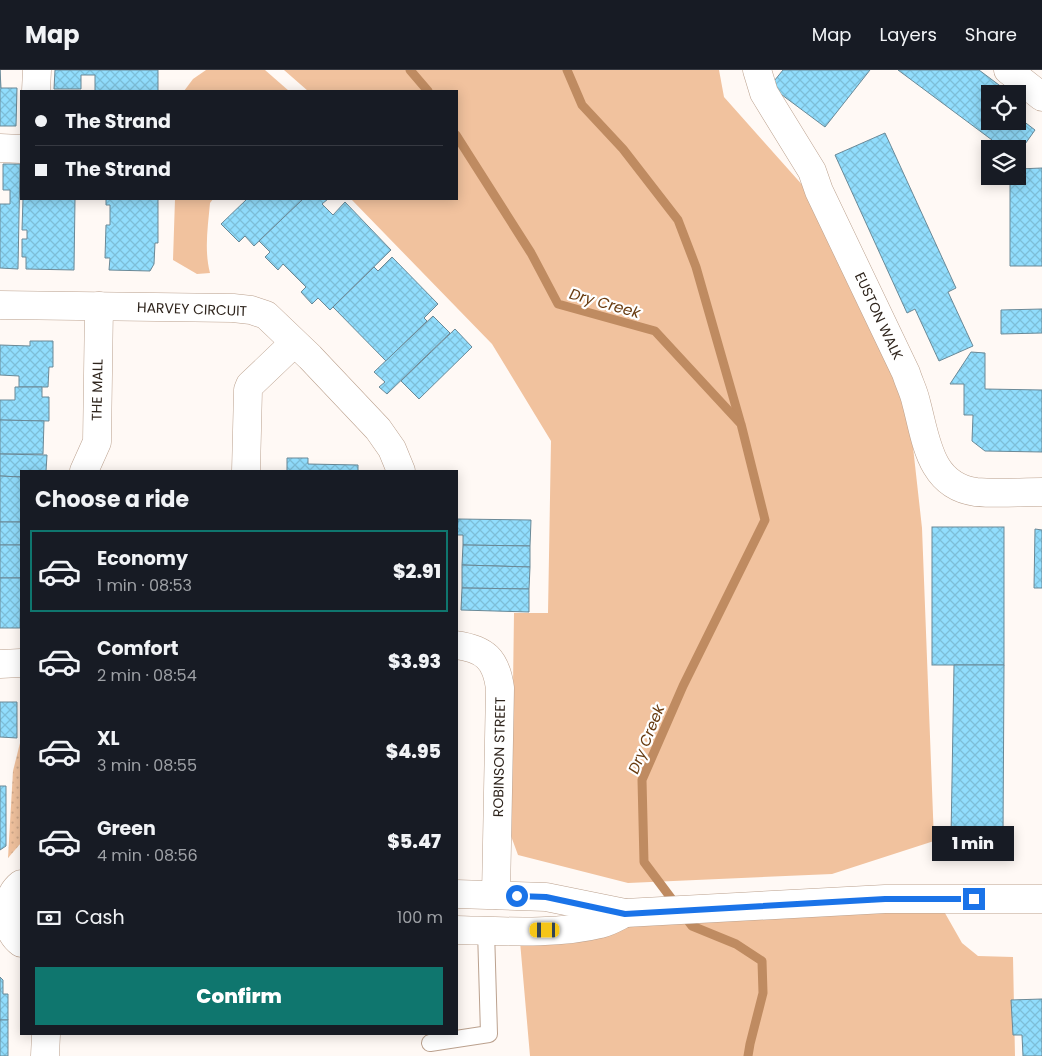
<!DOCTYPE html>
<meta charset="utf-8">
<style>
:root{--surface:#171b24;--page:#20242c;--text:#f1f3f6;--muted:#9ea1a6;--line:#363941;--accent:#0f766e}
body{margin:0;font-family:Poppins,sans-serif;background:var(--page);color:var(--text);height:100vh;display:flex;flex-direction:column;font-size:19px;white-space:nowrap}
*{box-sizing:border-box;margin:0}
p{font-size:16px;color:var(--muted)}
.icon{flex:none;width:28px;height:28px;fill:none;stroke:currentColor;stroke-width:2;stroke-linecap:round;stroke-linejoin:round}
.map{position:relative;flex:1;overflow:hidden}
.panel{position:absolute;left:20px;top:400px;width:438px;height:565px;display:flex;flex-direction:column;background:var(--surface);border-radius:0px;box-shadow:0 2px 12px #0003}
.panel>*{flex:none}
.guide{position:absolute;left:20px;top:20px;width:438px;height:110px;border-radius:0px;box-shadow:0 2px 12px #0003;display:grid;align-content:center;height:110px;padding:0 15px;background:var(--surface)}
.fabs{position:absolute;left:981px;top:15px;display:grid;gap:10px}
.fabs a{display:grid;place-items:center;width:45px;height:45px;border-radius:0px;background:var(--surface);box-shadow:0 2px 12px #0003;font-size:25px}
.end{position:absolute;width:22px;height:22px;margin:-11px;border:6px solid #1a73e8;background:#fff;box-shadow:0 0 0 2px #fff}
.from{border-radius:50%}
.bubble{position:absolute;height:35px;border-radius:0px;background:var(--surface);box-shadow:0 2px 12px #0003;font-size:16px;font-weight:800;line-height:35px;text-align:center}
.car{position:absolute;width:15px;height:30px;margin:-15px -8px;border-radius:6px;box-shadow:0 0 4px 1px #0007;background:linear-gradient(#f5c518 24%,#345 0 40%,#f5c518 0 76%,#345 0 86%,#f5c518 0)}
.guide b{display:flex;align-items:center;gap:18px;height:48px;font-size:19px}
.guide b+b{border-top:1px solid var(--line)}
.guide i{width:12px;height:12px;background:var(--text)}
ul{padding:0;list-style:none}
li{display:flex;align-items:center;gap:15px;height:82px;margin:0 10px 8px;padding:0 5px;border:2px solid transparent;border-radius:0px}
li div{flex:1}
li b{display:block;font-size:19px}
li em{font-style:normal;font-weight:800}
li.active{border-color:var(--accent)}
li>.icon{width:45px;height:45px;stroke-width:1.5}
h2{padding:0 15px;font-size:22px;line-height:60px}
.pay{display:flex;align-items:center;gap:12px;height:55px;padding:0 15px;font-size:19px}
.pay p{margin-inline-start:auto}
.cta{display:flex;gap:10px;margin-top:auto;padding:10px 15px}
.cta a{flex:1;height:58px;border-radius:0px;background:var(--accent);color:#fff;font-size:20px;font-weight:800;line-height:58px;text-align:center}
header{display:flex;align-items:center;gap:30px;box-sizing:border-box;height:70px;padding:0 25px;background:var(--surface);border-bottom:1px solid var(--line)}
header strong{font-size:24px}
nav{display:flex;gap:28px;margin-inline-start:auto;font-size:18px}
.map>svg:first-child{display:block}
</style>
<header>
<strong>Map</strong>
<nav><a>Map</a><a>Layers</a><a>Share</a></nav>
</header>
<div class="map">
<svg width="1042" height="986" viewBox="0 0 1042 986">
<defs>
<pattern id="grass-dots" width="8" height="8" patternUnits="userSpaceOnUse" patternTransform="scale(1.25)"><rect width="8" height="8" fill="#f1c29e"/><path d="M2 2h.1M6 6h.1" fill="none" stroke="#cfa788" stroke-width="1.8" stroke-linecap="round"/></pattern>
<pattern id="building-cross-hatch" width="8" height="8" patternUnits="userSpaceOnUse" patternTransform="scale(1.25)"><rect width="8" height="8" fill="#91ddfd"/><path d="M0 0l8 8M0 8l8-8" fill="none" stroke="#7dbed8"/></pattern>
</defs>
<rect width="100%" height="100%" fill="#fff9f5"/>
<polygon fill="url(#grass-dots)" points="21,669 21,773 8,788 13,701"/>
<g fill="#f1c29e">
<polygon points="206,0 265,0 289,21 184,21 193,9"/>
<polygon points="284,0 719,0 724,27 813,127 902,321 913,377 922,458 934,771 832,804 628,813 518,785 511,766 514,543 548,543 551,371 492,274 351,129 456,129 456,21 308,21"/>
<path d="M175,129H213L210,133C208,156 204,180 210,203L197,204L173,190Z"/>
<polygon points="937,829 962,873 978,886 1013,887 1015,986 530,986 519,860"/>
</g>
<g fill="none" stroke-linecap="round" stroke-linejoin="round">
<g stroke="#bf8b61" stroke-width="9">
<polyline points="410,0 428,21"/>
<polyline points="567,0 582,35 623,79 678,150 696,197 740,351"/>
<polyline points="456,65 531,183 558,234 655,261 741,354 765,450 683,616 642,710 644,792 692,856 736,874 762,891 763,923 750,974 748,986"/>
</g>
</g>
<g fill="url(#building-cross-hatch)" stroke="#6a8997">
<polygon points="0,0 1,18 17,18 16,56 0,56"/>
<polygon points="55,0 158,0 158,21 95,21 95,5 81,5 81,19 54,19"/>
<polygon points="783,0 870,0 825,57 770,16"/>
<polygon points="898,0 979,0 1011,24 990,24 990,51 1018,51 1018,47 1035,60 1018,84 1018,79 990,79 990,83 985,79 992,70"/>
<polygon points="885,63 956,218 948,222 973,276 939,291 915,239 907,243 835,85"/>
<polygon points="3,94 20,94 18,199 0,198 0,134 10,134 10,120 3,120"/>
<polygon points="1042,98 1042,196 1010,196 1010,106 1018,106 1018,99"/>
<polygon points="23,129 75,129 74,200 26,199 26,187 22,187 22,169 27,169 27,160 22,160"/>
<polygon points="106,129 158,129 158,173 155,173 154,194 150,201 109,200 110,188 105,188 106,155 110,155 110,135 106,135"/>
<polygon points="247,129 303,129 254,176 245,166 239,172 221,154"/>
<polygon points="303,129 328,129 322,134 333,145 345,132 391,180 330,240 318,228 312,234 301,222 306,217 283,194 278,200 265,187 270,182 259,171"/>
<polygon points="392,187 438,234 424,248 427,251 386,291 333,237 374,197 378,201"/>
<polygon points="1042,239 1042,263 1001,264 1001,240"/>
<polygon points="433,246 450,263 387,324 379,317 385,312 374,302"/>
<polygon points="455,259 472,277 419,329 401,311"/>
<polygon points="30,271 53,271 53,297 49,297 48,317 19,317 19,306 0,305 0,275 30,276"/>
<polygon points="971,282 985,283 985,319 1042,320 1042,382 985,381 972,371 973,345 964,345 964,314 950,314"/>
<polygon points="15,317 42,317 42,327 49,327 49,351 0,350 0,330 15,330"/>
<polygon points="0,350 44,351 43,384 0,384"/>
<polygon points="0,384 47,385 46,401 21,401 21,407 0,406"/>
<polygon points="287,388 308,388 308,394 358,395 358,401 287,401"/>
<polygon points="0,406 21,407 21,452 0,452"/>
<polygon points="458,449 531,450 530,476 463,475 463,465 457,465"/>
<rect x="0" y="452" width="21" height="23"/>
<rect x="932" y="457" width="72" height="138"/>
<polygon points="1035,459 1042,460 1042,518 1034,518"/>
<rect x="0" y="475" width="21" height="33"/>
<polygon points="463,475 530,476 530,497 462,495"/>
<polygon points="462,495 530,497 529,519 462,518"/>
<polygon points="0,508 21,508 20,558 0,558"/>
<polygon points="462,518 529,519 529,542 461,540"/>
<polygon points="954,595 1004,595 1003,769 951,768"/>
<polygon points="0,632 17,632 17,668 0,667"/>
<polygon points="0,716 6,716 6,776 0,780"/>
<polygon points="0,907 3,910 3,924 8,924 8,950 0,950"/>
<polygon points="1042,929 1042,986 1023,986 1022,965 1013,965 1011,930"/>
<rect x="0" y="950" width="8" height="36"/>
</g>
<g fill="none" stroke-linecap="round" stroke-linejoin="round">
<g stroke="#bba18e" stroke-width="18">
<polyline id="service" points="430,973 489,964 486,860"/>
</g>
<g stroke="#bba18e" stroke-width="29">
<g id="minor">
<path d="M757,0L764,23L812,101L819,121L906,303C909,313 914,322 916,332C926,368 929,416 976,422C998,424 1020,422 1042,422"/>
<polyline points="1008,0 1042,27"/>
<polyline points="36,21 37,0"/>
<polyline points="0,78 21,79"/>
<polyline points="0,235 233,238 251,240 266,245 310,287 378,359 392,379 401,401"/>
<polyline points="84,401 97,372 99,236"/>
<polyline points="246,401 248,320 250,315 294,273"/>
<path d="M456,575C485,579 496,589 500,618L496,825"/>
<polyline points="0,594 21,593"/>
<path d="M21,814C3,828 3,860 21,873"/>
<polyline points="456,824 546,827 625,843 885,829 1042,829"/>
<path d="M456,860C501,861 557,865 600,854C609,852 617,847 625,843"/>
<polyline points="45,986 46,964"/>
</g>
</g>
<use href="#service" stroke="#fff" stroke-width="16"/>
<use href="#minor" stroke="#fff" stroke-width="28"/>
</g>
<g fill="none" stroke-linecap="round" stroke-linejoin="round">
<polyline stroke="#1a73e8" stroke-width="6" points="517,826 546,827 625,844 885,829 974,829"/>
</g>
<g text-anchor="middle" dominant-baseline="central" stroke-width="4.5" stroke-linejoin="round" paint-order="stroke">
<g font-size="14" fill="#2f251d" stroke="#fff">
<text transform="translate(192 239) rotate(2)">HARVEY CIRCUIT</text>
<text transform="translate(879 246) rotate(65)">EUSTON WALK</text>
<text transform="translate(97 320) rotate(-89)">THE MALL</text>
<text transform="translate(499 687) rotate(-89)">ROBINSON STREET</text>
</g>
<g font-size="15" font-style="italic" fill="#683b10" stroke="#fff">
<text transform="translate(605 233) rotate(16)">Dry Creek</text>
<text transform="translate(646 669) rotate(-68)">Dry Creek</text>
</g>
</g>
</svg>
<div class="fabs">
<a><svg class="icon" aria-label="locate" viewBox="0 0 24 24"><circle cx="12" cy="12" r="6"/><path d="M12 2v4M12 18v4M2 12h4M18 12h4"/></svg></a>
<a><svg class="icon" aria-label="layers" viewBox="0 0 24 24"><path d="M12 4l9 5-9 5-9-5zM3 14l9 5 9-5"/></svg></a>
</div>
<i class="end from" style="left:517px;top:826px"></i>
<i class="end" style="left:974px;top:829px"></i>
<div class="bubble" style="left:932px;top:756px;width:82px">1 min</div>
<i class="car" style="left:545px;top:860px;rotate:270deg"></i>
<div class="guide">
<b><i class="from"></i>The Strand</b>
<b><i></i>The Strand</b>
</div>
<section class="panel">
<h2>Choose a ride</h2>
<ul>
<li class="active"><svg class="icon" aria-label="car" viewBox="0 0 24 24"><path d="M5 17H2v-5l4-1 3-4h7l3 4 3 1v5h-3M9 17h6M6 11h13"/><circle cx="7" cy="17" r="2"/><circle cx="17" cy="17" r="2"/></svg><div><b>Economy</b><p>1 min · 08:53</p></div><em>$2.91</em></li>
<li><svg class="icon" aria-label="car" viewBox="0 0 24 24"><path d="M5 17H2v-5l4-1 3-4h7l3 4 3 1v5h-3M9 17h6M6 11h13"/><circle cx="7" cy="17" r="2"/><circle cx="17" cy="17" r="2"/></svg><div><b>Comfort</b><p>2 min · 08:54</p></div><em>$3.93</em></li>
<li><svg class="icon" aria-label="car" viewBox="0 0 24 24"><path d="M5 17H2v-5l4-1 3-4h7l3 4 3 1v5h-3M9 17h6M6 11h13"/><circle cx="7" cy="17" r="2"/><circle cx="17" cy="17" r="2"/></svg><div><b>XL</b><p>3 min · 08:55</p></div><em>$4.95</em></li>
<li><svg class="icon" aria-label="car" viewBox="0 0 24 24"><path d="M5 17H2v-5l4-1 3-4h7l3 4 3 1v5h-3M9 17h6M6 11h13"/><circle cx="7" cy="17" r="2"/><circle cx="17" cy="17" r="2"/></svg><div><b>Green</b><p>4 min · 08:56</p></div><em>$5.47</em></li>
</ul>
<div class="pay"><svg class="icon" aria-label="cash" viewBox="0 0 24 24"><path d="M3 7h18v10H3z"/><circle cx="12" cy="12" r="2"/></svg>Cash<p>100 m</p></div>
<div class="cta"><a>Confirm</a></div>
</section>
</div>
